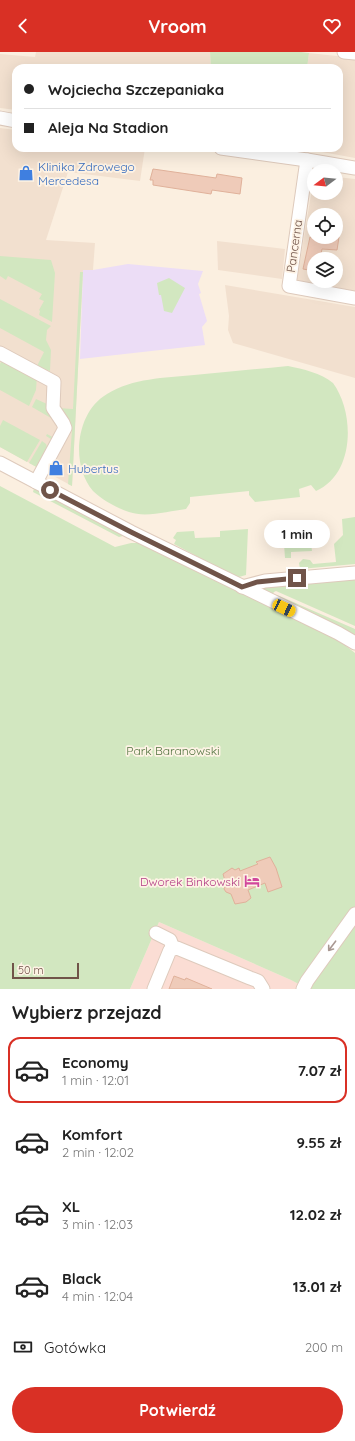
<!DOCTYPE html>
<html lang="pl">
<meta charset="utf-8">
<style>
:root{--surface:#fff;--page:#f2f2f2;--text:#222;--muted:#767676;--line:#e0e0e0;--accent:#d93025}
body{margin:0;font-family:Quicksand,sans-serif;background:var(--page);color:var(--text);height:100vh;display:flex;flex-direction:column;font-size:15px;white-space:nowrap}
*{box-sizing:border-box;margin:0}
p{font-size:13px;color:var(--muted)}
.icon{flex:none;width:22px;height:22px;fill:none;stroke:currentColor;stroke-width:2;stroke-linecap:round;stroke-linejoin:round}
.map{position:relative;height:937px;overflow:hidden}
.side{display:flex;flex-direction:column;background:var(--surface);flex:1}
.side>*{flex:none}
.guide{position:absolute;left:12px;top:12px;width:331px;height:88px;border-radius:12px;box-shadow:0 4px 16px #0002;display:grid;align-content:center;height:88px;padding:0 12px;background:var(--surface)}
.needle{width:26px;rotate:254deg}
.fabs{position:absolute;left:307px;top:112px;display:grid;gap:8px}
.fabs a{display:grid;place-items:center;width:36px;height:36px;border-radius:50%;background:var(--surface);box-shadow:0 4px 16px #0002;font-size:20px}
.scale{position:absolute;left:12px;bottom:10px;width:67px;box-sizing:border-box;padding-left:4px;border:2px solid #705449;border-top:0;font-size:11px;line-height:14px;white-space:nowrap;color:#705449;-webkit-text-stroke:3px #fef3e5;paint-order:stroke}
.end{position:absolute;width:18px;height:18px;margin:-9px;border:5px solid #705449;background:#fff;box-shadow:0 0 0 2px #fff}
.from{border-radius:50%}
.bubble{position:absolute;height:28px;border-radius:14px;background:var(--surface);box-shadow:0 4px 16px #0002;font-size:13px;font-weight:700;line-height:28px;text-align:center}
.car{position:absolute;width:12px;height:24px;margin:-12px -6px;border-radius:5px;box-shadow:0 0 3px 1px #0007;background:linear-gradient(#f5c518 24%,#345 0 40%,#f5c518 0 76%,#345 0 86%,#f5c518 0)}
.guide b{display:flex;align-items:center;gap:14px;height:38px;font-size:15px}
.guide b+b{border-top:1px solid var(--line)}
.guide i{width:10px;height:10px;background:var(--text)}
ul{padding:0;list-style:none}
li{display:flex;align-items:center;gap:12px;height:66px;margin:0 8px 6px;padding:0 4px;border:2px solid transparent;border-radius:12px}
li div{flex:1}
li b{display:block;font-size:15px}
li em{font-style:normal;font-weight:700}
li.active{border-color:var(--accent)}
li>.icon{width:36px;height:36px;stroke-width:1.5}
h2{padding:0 12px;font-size:18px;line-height:48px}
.pay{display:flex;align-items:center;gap:10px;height:44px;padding:0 12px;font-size:15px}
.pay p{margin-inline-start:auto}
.button{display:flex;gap:8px;margin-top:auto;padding:8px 12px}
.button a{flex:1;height:46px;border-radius:24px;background:var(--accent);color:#fff;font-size:16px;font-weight:700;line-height:46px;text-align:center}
header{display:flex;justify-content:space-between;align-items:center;height:52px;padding:0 12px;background:var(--accent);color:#fff;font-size:18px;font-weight:700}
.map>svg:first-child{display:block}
</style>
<header><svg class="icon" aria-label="back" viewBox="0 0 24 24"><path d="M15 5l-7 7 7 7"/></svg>Vroom<svg class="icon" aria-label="heart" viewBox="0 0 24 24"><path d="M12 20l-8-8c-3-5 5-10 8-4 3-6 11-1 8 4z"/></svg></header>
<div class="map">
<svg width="355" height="937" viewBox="0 0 355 937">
<rect width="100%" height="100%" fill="#fbefe0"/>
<g fill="#f2e0cf" fill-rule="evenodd">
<polygon points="36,0 210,0 211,16 16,16 16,58 0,56 0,2 35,5"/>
<polygon points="309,1 355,6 355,106 300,96 339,96 339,16 307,16"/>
<polygon points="0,76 16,78 16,96 145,96 140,129 68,120 46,188 95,191 93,218 83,218 72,434 0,395"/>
<path d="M314,124V141H336V125L355,127V239L297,228ZM314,163H336V185H314ZM314,207H336V229H314Z"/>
<polygon points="217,189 285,197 282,227 218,218"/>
<polygon points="225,233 355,255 355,326 233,291 228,278 229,264"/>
</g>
<polygon fill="#fbddd4" points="159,870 291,928 308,937 130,937"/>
<polygon fill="#ecddf6" points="128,212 203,219 198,232 201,241 199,242 207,269 202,275 205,293 80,307 83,218 93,218"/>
<g fill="#d2e7c0">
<polygon points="210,0 301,0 309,1 307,16 211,16"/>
<polygon points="0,204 51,208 55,221 52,270 39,263 40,259 39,258 44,249 39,247 42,242 8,224 6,228 0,224"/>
<polygon points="80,220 83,220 72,434 68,432 72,378 68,377 58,356 73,357"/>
<polygon points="169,226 185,236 172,261 164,259 161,243 159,243 157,231"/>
<polygon points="0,247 51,274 47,278 46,288 51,298 50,319 33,314 37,314 44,300 0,276"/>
<polygon points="3,306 37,324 36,338 29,354 0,338 0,312"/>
<path d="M288,314C303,317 321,321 333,331C355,361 355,422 316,439L311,433L299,437L300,445L255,450L249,443V439L190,445V451L186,457C169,459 146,466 129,460C117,456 102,448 93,439C70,412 76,360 107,342C133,326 164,326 194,323C226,320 257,317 288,314Z"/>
<path d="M36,347L47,352C48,362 64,369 63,375C63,380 58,385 56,390L46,384L47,382L56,387L63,373L32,355Z"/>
<polygon points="3,368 40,388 27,410 0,395 0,374"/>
<polygon points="42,389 46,392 48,398 40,417 29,411"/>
<polygon points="0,434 115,495 131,491 141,491 337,587 355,601 355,937 308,937 291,928 159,870 130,937 0,937"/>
<polygon points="34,436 122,482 123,484 119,485 33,440"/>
<polygon points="355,465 355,512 300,517 299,511 303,507 310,508 313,512 336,510 334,492 343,483 342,467"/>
<polygon points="248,477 246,523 239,525 232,523 174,492 176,488 173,486 177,480 194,479 195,486 220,485 220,479"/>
<polygon points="293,488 296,489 307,488 308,493 311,492 312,499 291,500 291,506 285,506 284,492 290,491"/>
<polygon points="355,526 355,574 276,539 274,540 271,544 261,537 266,535"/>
<polygon points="277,543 355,577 355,583 275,544"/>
</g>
<g fill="#efcbb9" stroke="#e0b19a">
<polygon points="153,117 216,126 217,122 242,126 240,142 212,138 211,142 153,133 153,128 150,128"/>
<polygon points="310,185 339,185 337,198 322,197 320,207 314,207 314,219 303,217"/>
<polygon points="270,805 276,816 282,835 268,840 265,831 248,838 251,846 246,850 235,852 231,842 226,840 224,837 226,832 223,822 232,816 235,818 239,816 240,819 258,812 256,810"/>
<polygon points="174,924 185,928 186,926 212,937 169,937"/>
</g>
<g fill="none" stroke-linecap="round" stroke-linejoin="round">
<g stroke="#decabc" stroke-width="15">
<g id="minor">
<polyline points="344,0 355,1"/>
<polyline points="0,66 16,69"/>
<polyline points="221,96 307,108 355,116"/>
<polyline points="307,108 289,234 355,246"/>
<polyline points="0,301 54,330 53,356 63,371 65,376 36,430"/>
<polyline points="0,411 131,480 338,581 355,591"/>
<polyline points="242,535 265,529 355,521"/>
<polyline points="156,881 170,888 173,896"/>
<polyline points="154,937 170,898 177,896 250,926 258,929 263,937"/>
<polyline points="303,937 307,929 355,862"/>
</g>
</g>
<use href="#minor" stroke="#fff" stroke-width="13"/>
</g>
<defs><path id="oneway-shaft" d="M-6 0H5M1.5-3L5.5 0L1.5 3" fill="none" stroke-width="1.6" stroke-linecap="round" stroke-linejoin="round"/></defs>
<use stroke="#a99892" href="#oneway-shaft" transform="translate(332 894) rotate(127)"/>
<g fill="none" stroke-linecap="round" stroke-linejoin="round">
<polyline stroke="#705449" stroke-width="5" points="50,438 131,480 242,535 257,530 297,526"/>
</g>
<defs>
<g id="shop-bare" transform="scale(1.2)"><path d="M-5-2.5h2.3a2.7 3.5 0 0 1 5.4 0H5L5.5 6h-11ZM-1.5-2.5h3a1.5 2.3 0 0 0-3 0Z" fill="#3f7fe0" stroke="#fef3e5" stroke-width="2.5" paint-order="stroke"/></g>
<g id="hotel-bare" transform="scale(1.2)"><path d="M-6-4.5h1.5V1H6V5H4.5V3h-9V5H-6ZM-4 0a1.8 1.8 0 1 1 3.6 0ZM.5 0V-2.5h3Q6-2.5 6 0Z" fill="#d1479c" stroke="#fef3e5" stroke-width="2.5" paint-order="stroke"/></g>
</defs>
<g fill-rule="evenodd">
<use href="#shop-bare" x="26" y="121"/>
<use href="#shop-bare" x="56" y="416"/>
<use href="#hotel-bare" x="252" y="829"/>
</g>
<g text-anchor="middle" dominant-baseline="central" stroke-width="3.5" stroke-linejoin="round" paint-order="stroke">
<g font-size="12" fill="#366cbe" stroke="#fef3e5" text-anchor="start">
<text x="38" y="114">Klinika Zdrowego<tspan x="38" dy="14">Mercedesa</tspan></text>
<text x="68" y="416">Hubertus</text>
</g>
<g font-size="12" fill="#705449" stroke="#fef3e5">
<text transform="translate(294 194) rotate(-82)">Pancerna</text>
</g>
<g font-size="12" fill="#547542" stroke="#fef3e5">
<text x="173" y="698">Park Baranowski</text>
</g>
<g font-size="12" fill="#b23c85" stroke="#fef3e5" text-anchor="end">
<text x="240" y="829">Dworek Binkowski</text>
</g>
</g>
</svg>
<div class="fabs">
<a><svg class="needle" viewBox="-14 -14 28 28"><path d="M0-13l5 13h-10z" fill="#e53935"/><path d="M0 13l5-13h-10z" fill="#767676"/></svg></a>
<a><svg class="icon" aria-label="locate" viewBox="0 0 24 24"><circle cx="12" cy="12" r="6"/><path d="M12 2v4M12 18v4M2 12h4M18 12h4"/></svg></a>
<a><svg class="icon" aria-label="layers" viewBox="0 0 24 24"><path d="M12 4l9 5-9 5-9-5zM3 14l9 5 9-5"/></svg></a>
</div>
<div class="scale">50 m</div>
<i class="end from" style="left:50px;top:438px"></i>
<i class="end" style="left:297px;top:526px"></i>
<div class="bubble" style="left:264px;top:468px;width:66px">1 min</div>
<i class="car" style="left:284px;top:556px;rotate:115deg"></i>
<div class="guide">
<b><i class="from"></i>Wojciecha Szczepaniaka</b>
<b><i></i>Aleja Na Stadion</b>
</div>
</div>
<section class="side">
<h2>Wybierz przejazd</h2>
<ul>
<li class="active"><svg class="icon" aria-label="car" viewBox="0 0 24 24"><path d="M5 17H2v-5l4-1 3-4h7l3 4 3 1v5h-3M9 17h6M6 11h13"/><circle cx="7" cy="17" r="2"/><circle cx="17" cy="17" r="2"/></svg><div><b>Economy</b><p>1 min · 12:01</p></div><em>7.07 zł</em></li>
<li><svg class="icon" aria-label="car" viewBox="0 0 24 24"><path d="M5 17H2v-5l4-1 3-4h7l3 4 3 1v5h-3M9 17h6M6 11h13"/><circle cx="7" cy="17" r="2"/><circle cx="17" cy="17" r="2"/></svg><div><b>Komfort</b><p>2 min · 12:02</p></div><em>9.55 zł</em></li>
<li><svg class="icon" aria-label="car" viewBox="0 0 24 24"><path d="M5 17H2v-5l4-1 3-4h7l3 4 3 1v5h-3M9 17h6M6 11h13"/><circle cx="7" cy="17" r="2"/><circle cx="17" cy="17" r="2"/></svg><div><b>XL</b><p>3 min · 12:03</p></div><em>12.02 zł</em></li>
<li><svg class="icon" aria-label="car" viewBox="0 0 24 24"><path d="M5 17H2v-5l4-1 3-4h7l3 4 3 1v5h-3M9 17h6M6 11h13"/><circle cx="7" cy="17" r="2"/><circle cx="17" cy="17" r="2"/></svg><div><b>Black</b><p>4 min · 12:04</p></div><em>13.01 zł</em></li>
</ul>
<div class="pay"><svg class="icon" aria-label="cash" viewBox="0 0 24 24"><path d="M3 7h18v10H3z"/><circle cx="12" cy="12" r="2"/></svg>Gotówka<p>200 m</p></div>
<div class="button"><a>Potwierdź</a></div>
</section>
